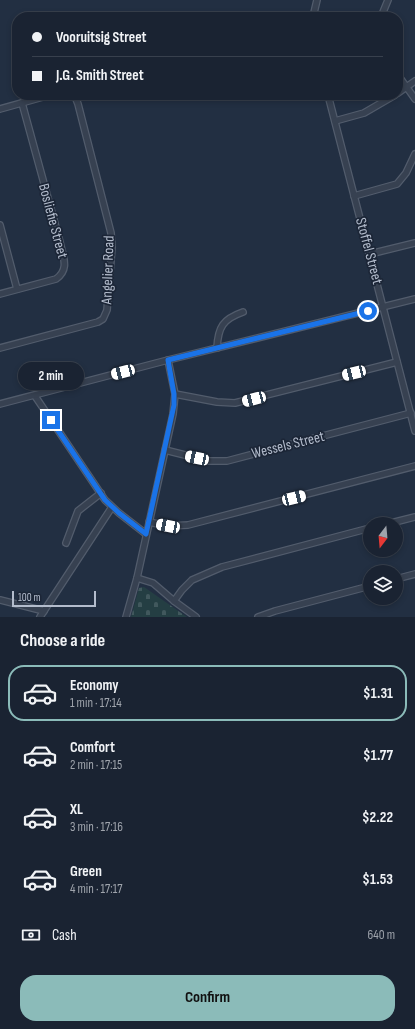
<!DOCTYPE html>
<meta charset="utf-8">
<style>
:root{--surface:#1a2332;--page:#232b3a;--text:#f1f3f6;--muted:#9fa4ac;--line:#38404d;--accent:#8bbbb9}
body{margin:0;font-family:"Sofia Sans Condensed",sans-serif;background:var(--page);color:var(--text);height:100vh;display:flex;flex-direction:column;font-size:15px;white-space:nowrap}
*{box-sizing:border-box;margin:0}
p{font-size:13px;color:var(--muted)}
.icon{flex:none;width:22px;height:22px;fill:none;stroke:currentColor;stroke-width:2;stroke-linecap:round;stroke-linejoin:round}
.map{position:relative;height:617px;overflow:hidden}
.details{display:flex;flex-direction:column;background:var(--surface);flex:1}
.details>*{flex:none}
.top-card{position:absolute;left:12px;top:12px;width:391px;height:88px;border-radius:16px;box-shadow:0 2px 6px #0003,0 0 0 1px var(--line);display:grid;align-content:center;height:88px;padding:0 20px;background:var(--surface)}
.needle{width:26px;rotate:196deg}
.controls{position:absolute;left:363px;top:517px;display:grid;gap:8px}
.controls a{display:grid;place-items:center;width:40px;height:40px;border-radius:50%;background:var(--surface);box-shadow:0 2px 6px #0003,0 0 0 1px var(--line);font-size:20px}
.scale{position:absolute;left:12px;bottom:10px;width:84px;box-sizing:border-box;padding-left:4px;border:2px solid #b3bccc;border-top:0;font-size:11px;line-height:14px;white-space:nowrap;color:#b3bccc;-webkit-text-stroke:3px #1c2637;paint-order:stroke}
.end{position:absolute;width:18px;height:18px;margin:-9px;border:5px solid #1a73e8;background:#fff;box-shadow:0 0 0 2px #fff}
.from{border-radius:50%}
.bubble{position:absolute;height:28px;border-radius:14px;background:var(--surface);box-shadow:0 2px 6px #0003,0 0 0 1px var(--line);font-size:13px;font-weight:700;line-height:28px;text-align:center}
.car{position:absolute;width:12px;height:24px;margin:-12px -6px;border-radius:5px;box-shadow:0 0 3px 1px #0007;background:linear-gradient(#fff 24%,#345 0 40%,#fff 0 76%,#345 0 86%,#fff 0)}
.top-card b{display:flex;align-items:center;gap:14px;height:38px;font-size:15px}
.top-card b+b{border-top:1px solid var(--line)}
.top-card i{width:10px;height:10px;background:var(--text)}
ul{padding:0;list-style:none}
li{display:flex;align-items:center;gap:12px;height:56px;margin:0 8px 6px;padding:0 12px;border:2px solid transparent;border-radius:16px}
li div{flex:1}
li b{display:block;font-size:15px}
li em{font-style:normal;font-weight:700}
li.current{border-color:var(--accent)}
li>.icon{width:36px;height:36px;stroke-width:1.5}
h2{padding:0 20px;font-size:18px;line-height:48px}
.pay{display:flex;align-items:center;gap:10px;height:44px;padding:0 20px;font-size:15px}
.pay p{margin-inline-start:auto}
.action{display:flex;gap:8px;margin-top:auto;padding:8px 20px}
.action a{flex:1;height:46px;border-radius:16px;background:var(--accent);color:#111;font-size:16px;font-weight:700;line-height:46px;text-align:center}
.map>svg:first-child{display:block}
</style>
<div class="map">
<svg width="415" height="617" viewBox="0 0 415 617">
<defs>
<pattern id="cemetery-stones" width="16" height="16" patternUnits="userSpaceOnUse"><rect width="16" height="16" fill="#243e43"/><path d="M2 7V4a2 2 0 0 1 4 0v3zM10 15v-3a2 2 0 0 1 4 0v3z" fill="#41585d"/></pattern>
</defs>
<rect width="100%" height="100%" fill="#222f42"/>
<polygon fill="url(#cemetery-stones)" points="144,587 187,617 131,617 139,588"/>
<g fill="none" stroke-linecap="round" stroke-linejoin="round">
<g stroke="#525c6c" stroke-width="8">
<g id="minor">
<polyline points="313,17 317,0"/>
<polyline points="381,17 388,0"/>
<polyline points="398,75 415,99"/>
<polyline points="398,93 415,81"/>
<polyline points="328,95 415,431"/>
<polyline points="0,109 50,95"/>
<polyline points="335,121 364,113 395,95"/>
<polyline points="354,196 397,184 406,173 415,154"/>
<polyline points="0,225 17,289"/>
<polyline points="370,254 415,243"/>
<path d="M0,294L56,279C70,269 63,257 60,242L22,103"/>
<polyline points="0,348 98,322 103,319 107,310 112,247 111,233 78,104 76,99 72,95"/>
<path d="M217,348C218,327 223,319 243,312"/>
<polyline points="175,394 217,402 235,403 397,362"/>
<polyline points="35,396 105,500 119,513 146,534"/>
<polyline points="0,404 168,360 415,299"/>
<polyline points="165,450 209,461 227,461 411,413"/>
<polyline points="149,522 168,526 188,525 415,466"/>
<polyline points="387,524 415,517"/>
<polyline points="66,543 78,511 101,493"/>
<polyline points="137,578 153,583 174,601 196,617"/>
<polyline points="396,579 415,574"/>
<polyline points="0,600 44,611"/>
<polyline points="174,601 182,590 192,580 222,567 370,528"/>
<polyline points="40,617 112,507"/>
<polyline points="126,617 137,578 173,414 175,394 168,360"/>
<polyline points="258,617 275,611 370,586"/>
</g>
</g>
<use href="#minor" stroke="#374151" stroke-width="5.5"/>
</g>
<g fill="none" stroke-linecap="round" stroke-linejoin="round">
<polyline stroke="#1a73e8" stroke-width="5" points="51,420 105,500 119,513 146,534 174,405 174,394 168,360 368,311"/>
</g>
<g text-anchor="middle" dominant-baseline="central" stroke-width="3.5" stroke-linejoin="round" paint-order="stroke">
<g font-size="15" fill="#b3bccc" stroke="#1c2637">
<text transform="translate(53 221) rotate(75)">Bosliefie Street</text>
<text transform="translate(369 251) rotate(75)">Stoffel Street</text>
<text transform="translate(108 270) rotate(-88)">Angelier Road</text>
<text transform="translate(288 445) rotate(-14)">Wessels Street</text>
</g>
</g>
</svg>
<div class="controls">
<a><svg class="needle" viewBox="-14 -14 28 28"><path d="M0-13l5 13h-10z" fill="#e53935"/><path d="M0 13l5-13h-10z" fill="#9fa4ac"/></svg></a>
<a><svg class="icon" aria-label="layers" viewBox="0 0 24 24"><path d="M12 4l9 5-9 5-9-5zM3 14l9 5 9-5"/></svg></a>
</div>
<div class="scale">100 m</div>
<i class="end from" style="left:368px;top:311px"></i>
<i class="end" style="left:51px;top:420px"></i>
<div class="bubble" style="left:18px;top:362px;width:66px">2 min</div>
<i class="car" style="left:123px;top:372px;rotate:255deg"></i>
<i class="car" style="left:354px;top:373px;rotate:256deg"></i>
<i class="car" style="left:254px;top:399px;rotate:255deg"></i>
<i class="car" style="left:197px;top:458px;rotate:282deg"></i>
<i class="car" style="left:294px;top:498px;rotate:76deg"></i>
<i class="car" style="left:168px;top:526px;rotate:281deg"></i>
<div class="top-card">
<b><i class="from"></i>Vooruitsig Street</b>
<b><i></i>J.G. Smith Street</b>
</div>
</div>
<section class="details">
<h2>Choose a ride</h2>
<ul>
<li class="current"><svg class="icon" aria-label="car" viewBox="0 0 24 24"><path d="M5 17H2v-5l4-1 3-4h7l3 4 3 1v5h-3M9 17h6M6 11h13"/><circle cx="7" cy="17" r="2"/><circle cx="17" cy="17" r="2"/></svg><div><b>Economy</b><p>1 min · 17:14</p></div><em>$1.31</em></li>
<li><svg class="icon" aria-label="car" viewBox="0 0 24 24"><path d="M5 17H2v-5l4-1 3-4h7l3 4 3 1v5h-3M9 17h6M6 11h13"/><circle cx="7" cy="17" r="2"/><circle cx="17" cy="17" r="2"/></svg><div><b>Comfort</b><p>2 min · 17:15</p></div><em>$1.77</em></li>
<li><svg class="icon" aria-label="car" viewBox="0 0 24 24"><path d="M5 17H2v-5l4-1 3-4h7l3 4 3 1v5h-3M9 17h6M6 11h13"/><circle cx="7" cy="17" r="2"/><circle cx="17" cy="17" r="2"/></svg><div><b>XL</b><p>3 min · 17:16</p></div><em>$2.22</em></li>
<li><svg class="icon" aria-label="car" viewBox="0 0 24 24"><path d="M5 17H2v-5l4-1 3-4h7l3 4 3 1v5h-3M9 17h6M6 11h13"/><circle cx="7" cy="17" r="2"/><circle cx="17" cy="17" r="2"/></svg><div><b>Green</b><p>4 min · 17:17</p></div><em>$1.53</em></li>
</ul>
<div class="pay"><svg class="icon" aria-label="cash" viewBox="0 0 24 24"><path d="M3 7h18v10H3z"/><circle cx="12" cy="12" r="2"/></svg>Cash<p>640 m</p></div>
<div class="action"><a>Confirm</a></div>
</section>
